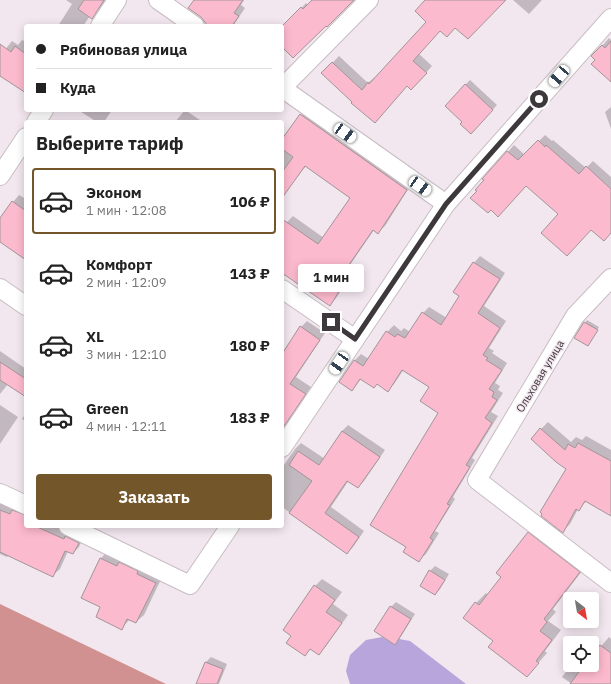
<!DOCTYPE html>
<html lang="ru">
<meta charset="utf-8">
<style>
:root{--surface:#fff;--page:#f6f6f6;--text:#222;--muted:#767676;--line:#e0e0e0;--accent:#73572a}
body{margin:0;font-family:"IBM Plex Sans",sans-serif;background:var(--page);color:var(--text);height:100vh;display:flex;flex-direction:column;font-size:15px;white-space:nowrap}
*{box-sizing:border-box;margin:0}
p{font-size:13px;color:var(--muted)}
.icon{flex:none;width:22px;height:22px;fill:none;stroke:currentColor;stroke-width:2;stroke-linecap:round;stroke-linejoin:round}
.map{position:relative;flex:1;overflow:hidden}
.details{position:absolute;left:24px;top:120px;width:260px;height:408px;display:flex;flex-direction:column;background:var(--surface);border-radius:4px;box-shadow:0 2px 10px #0003}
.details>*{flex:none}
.guide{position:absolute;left:24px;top:24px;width:260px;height:88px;border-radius:4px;box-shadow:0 2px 10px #0003;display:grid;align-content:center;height:88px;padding:0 12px;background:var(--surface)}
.needle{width:26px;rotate:149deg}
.buttons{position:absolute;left:563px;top:592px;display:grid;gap:8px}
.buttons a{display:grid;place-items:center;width:36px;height:36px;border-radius:4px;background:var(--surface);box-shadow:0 2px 10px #0003;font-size:20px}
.end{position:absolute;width:18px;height:18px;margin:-9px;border:5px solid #3d383b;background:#fff;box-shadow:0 0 0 2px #fff}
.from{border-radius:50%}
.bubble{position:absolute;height:28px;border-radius:4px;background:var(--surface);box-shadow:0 2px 10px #0003;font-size:13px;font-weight:700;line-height:28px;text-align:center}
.car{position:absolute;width:12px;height:24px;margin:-12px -6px;border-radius:5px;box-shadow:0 0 3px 1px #0007;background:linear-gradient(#fff 24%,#345 0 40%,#fff 0 76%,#345 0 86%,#fff 0)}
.guide b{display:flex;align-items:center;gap:14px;height:38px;font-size:15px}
.guide b+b{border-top:1px solid var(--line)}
.guide i{width:10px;height:10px;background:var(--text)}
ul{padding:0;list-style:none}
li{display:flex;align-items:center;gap:12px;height:66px;margin:0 8px 6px;padding:0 4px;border:2px solid transparent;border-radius:4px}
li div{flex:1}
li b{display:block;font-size:15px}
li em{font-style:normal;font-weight:700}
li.selected{border-color:var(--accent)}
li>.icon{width:36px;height:36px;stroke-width:1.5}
h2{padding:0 12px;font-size:18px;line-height:48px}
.button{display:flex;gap:8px;margin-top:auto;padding:8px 12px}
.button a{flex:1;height:46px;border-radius:4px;background:var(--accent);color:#fff;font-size:16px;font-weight:700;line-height:46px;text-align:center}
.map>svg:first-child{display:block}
</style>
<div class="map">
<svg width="611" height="684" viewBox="0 0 611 684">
<rect width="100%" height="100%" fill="#f3e7ef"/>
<polygon fill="#d29191" points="0,604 166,684 0,684"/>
<polygon fill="#b8a5dc" points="382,637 395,644 399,639 410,641 466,684 350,684 346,671 350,655 366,640"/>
<g fill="#0003">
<polygon points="66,0 106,0 92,17 90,16 83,26 58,26 72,4"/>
<polygon points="195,0 244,0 241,5 245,8 233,26 210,26 206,23 202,17"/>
<polygon points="314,0 353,0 326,24 282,46 282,28 306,3 308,5"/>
<polygon points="426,0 503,0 456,27 440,30 419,54 432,66 417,83 353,101 323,73 339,56 368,83 375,77 376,78 428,22"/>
<polygon points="513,0 542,0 529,14"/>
<polygon points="609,38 611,40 611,80 593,56"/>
<polygon points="22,40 26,42 26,92 0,74 0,56 12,41 18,45"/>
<polygon points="470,80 497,105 476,128 464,121 465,85"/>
<polygon points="611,107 611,129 605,112"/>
<polygon points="308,108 412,183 385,226 378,232 374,230 350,265 353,268 344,282 346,283 336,298 330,304 286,275 285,276 282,274 282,229 286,223 293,216 324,238 351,198 306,166 288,188 282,184 282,138"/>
<polygon points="78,110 112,110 104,122 97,122"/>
<polygon points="185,110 200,120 199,121 201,122 175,122"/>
<polygon points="545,135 552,141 553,140 586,168 593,161 611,177 611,233 591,229 559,214 526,185 485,180 484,179 514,145 525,155"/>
<polygon points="19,195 26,199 26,258 0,241 0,220 13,202"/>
<polygon points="480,256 505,273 484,306 506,321 489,348 494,351 492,353 507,363 495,383 500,386 498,390 503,393 491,412 498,416 472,458 475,460 453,497 455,499 435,531 439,533 426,554 419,560 408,547 440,413 430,387 404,369 394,384 388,390 377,383 361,379 352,390 354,361 361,354 369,359 387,332 394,325 401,331 404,328 410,332 423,313 429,307 447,318 461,296 474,263"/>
<polygon points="587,320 599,327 588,345 575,338"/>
<polygon points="307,321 325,333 296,377 311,387 282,429 282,355 301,327"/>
<polygon points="0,351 26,369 26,382 8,384 0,394"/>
<polygon points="0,405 18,417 0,444"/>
<polygon points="26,413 26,421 22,419"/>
<polygon points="548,422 571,442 576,437 582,440 586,436 611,450 611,490 587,501 578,509 570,524 563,531 568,468 541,429"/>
<polygon points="348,425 385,450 364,481 358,487 349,480 331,507 364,531 353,547 347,553 282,507 282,468 295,449 301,443 325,459 342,431"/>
<polygon points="0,495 26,508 26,526 54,526 70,533 84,536 79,547 73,553 68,551 60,569 53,575 9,555 7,557 0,554"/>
<polygon points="538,523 589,562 553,609 556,612 548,621 561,630 545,651 547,653 527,676 494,641 476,603 486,593 488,595 502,577 529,533"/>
<polygon points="108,551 163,575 144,615 136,622 130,619 122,628 102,607 83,598 101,558"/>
<polygon points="435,566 449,574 440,589 435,594 430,571"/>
<polygon points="322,579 342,592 333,604 348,615 326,646 319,654 311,648 305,655 315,586"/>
<polygon points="396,602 415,614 400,638 395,643 391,607"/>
<polygon points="609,637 611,639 611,684 572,684 562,677 571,665 592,665 592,657"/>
<polygon points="211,657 227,664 219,684 197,684 206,662"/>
</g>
<g fill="#fcbace" stroke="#a29599">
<polygon points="84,0 104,0 92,19 78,9"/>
<polygon points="194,0 243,0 234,13 239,16 232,26 208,26 201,17 188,8"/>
<polygon points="312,0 354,0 327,27 326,26 293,58 282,47 282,26 301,7 303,9"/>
<polygon points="425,0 506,0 468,39 455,28 447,37 440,31 413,61 427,73 411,90 407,86 375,123 351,103 352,102 321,73 332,62 362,90 368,82 369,84 426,22 415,11"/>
<polygon points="611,41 611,82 591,64 595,60 591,56 602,45 605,48"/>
<polygon points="0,44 11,52 15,46 26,54 26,93 0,76"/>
<polygon points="465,84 493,110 471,134 460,124 462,122 445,106"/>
<polygon points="300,114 407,190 378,234 373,230 344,272 348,274 338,289 340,290 330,306 282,273 282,219 318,244 350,198 305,166 282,198 282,172 293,157 282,149 282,139"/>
<polygon points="538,140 545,147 546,145 579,174 586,166 611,189 611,233 604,241 591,230 567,256 541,233 558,214 526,186 498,217 491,210 488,213 470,198 477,191 475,190 484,180 482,179 507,151 518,160"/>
<polygon points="12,201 26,211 26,260 0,242 0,218"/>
<polygon points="473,262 500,279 478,313 500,328 483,355 488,358 486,360 502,370 489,389 494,392 492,397 497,400 485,418 492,423 466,465 470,467 447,504 450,505 430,538 433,540 419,562 403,552 406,547 370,525 438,413 420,401 429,387 402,370 388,392 377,384 374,388 360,379 352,391 339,382 354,360 363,366 386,331 395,337 397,334 405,338 422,312 441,325 459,296 453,292"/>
<polygon points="584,322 598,330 588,346 574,338"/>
<polygon points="300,326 320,340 290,384 306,394 282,429 282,354"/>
<polygon points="0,362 26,379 26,397 0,380"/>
<polygon points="540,428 565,450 568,444 575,448 578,443 611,461 611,516 585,501 579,511 576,509 563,533 541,516 542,514 540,512 566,469 556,462 531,439"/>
<polygon points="342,431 380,457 358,488 347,481 325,513 359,537 347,554 289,513 312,481 289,465 298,451 319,465"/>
<polygon points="0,510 10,514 12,510 26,515 26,526 35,526 64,539 65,536 79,543 73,554 65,551 53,577 0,552"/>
<polygon points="528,532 580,572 544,619 547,622 540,631 552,640 536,661 539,663 527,677 488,647 493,641 463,618 475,602 479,605 501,577 496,573"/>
<polygon points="100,558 117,566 119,562 138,571 137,574 156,583 136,623 127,619 122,630 96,617 100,607 81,598"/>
<polygon points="429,570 445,580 435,595 420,586"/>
<polygon points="314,585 335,600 326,612 342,623 319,655 310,649 305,656 286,643 291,636 283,630"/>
<polygon points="390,606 411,619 395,645 374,631"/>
<polygon points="600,645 611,653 611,684 570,684 584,665 592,665 592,655"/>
<polygon points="205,662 223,669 217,684 196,684"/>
</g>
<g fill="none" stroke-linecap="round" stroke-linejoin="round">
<g stroke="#c8bdc4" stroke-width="20">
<g id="minor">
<polyline points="158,0 195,26"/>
<polyline points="100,26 117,0"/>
<polyline points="282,88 446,204"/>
<polyline points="282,88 369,0"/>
<polyline points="36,122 44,110"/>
<polyline points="0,176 26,137"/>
<polyline points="611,278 575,316 477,480 611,583"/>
<polyline points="0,288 26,306"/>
<polyline points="282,289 355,339"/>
<polyline points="282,448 446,204 611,18"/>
<polyline points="0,493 26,505"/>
<polyline points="68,526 190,585 230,526"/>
</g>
</g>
<use href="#minor" stroke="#fff" stroke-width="18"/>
</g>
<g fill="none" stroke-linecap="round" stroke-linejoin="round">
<polyline stroke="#3d383b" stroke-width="5" points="331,322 355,339 446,204 539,99"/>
</g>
<g text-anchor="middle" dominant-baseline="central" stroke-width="3" stroke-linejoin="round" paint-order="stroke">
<g font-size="11" fill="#3d383b" stroke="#f3e7ef">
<text transform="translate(540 376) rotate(-59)">Ольховая улица</text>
</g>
</g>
</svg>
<div class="buttons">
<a><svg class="needle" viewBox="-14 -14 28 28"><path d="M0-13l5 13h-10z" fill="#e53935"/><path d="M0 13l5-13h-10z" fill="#767676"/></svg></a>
<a><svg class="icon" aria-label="locate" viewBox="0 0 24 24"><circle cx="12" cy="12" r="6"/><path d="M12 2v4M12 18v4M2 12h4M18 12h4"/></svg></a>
</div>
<i class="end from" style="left:539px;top:99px"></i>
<i class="end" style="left:331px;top:322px"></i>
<div class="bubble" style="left:298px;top:264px;width:66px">1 мин</div>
<i class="car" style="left:559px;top:76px;rotate:221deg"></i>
<i class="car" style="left:345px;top:133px;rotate:125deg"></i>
<i class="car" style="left:420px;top:186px;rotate:125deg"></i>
<i class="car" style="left:339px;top:363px;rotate:214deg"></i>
<div class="guide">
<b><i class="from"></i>Рябиновая улица</b>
<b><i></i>Куда</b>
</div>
<section class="details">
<h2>Выберите тариф</h2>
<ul>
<li class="selected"><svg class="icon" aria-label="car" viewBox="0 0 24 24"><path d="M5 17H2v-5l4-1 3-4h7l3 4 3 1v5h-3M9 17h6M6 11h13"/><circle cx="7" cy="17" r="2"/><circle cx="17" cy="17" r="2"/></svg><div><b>Эконом</b><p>1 мин · 12:08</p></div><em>106 ₽</em></li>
<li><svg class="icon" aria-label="car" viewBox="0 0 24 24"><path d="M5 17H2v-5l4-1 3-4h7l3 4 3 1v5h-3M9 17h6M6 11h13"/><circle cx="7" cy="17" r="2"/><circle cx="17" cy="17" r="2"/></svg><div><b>Комфорт</b><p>2 мин · 12:09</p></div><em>143 ₽</em></li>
<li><svg class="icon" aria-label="car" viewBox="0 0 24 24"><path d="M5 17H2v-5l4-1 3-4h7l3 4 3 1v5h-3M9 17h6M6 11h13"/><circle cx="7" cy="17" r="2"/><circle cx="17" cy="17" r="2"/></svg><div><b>XL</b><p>3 мин · 12:10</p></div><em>180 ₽</em></li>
<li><svg class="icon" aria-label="car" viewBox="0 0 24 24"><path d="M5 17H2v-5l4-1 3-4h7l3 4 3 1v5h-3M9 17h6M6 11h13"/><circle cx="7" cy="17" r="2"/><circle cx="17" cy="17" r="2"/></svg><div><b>Green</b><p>4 мин · 12:11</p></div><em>183 ₽</em></li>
</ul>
<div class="button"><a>Заказать</a></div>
</section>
</div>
